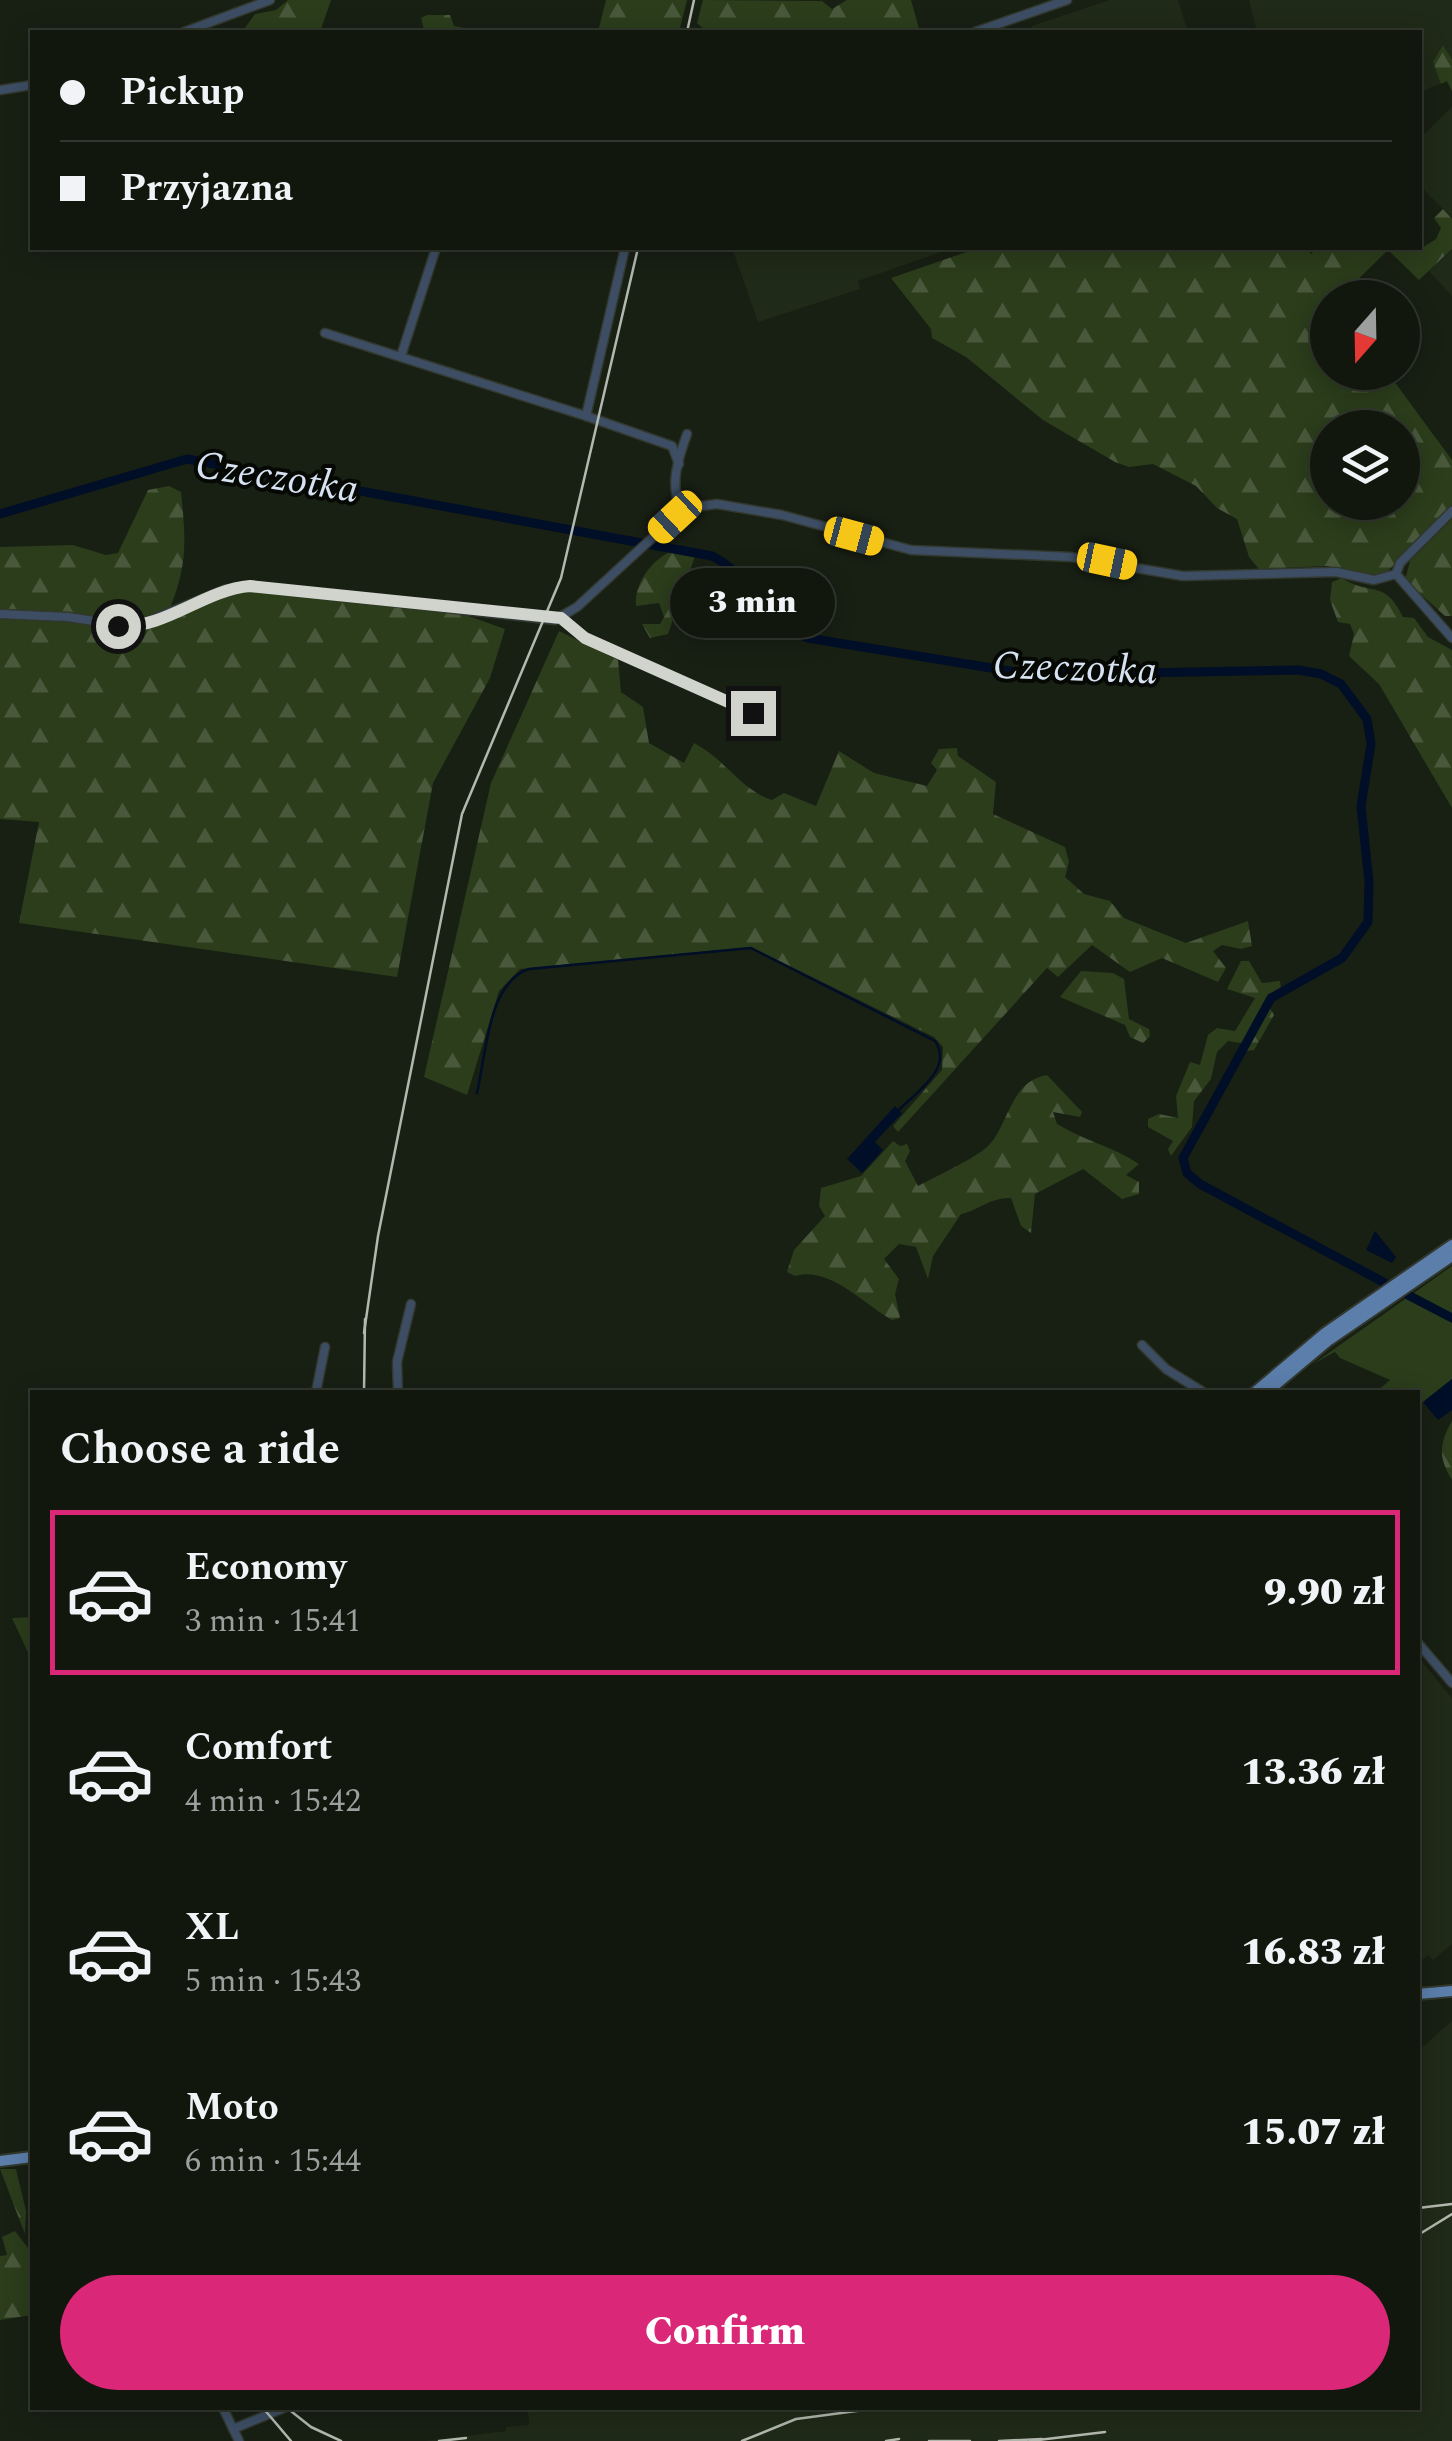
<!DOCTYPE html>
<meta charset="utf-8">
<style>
:root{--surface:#12170e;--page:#1b2017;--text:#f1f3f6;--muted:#9c9f9e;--line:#31362e;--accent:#db2777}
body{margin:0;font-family:Spectral,serif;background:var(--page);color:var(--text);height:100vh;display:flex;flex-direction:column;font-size:38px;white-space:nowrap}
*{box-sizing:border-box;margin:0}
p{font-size:32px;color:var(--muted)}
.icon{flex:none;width:55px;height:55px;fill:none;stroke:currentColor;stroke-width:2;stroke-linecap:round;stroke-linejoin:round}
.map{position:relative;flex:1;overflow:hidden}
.drawer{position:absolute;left:30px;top:1390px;width:1390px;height:1020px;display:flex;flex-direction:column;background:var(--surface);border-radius:0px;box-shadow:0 5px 25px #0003,0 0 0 2px var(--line)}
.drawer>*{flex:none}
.hud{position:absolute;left:30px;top:30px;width:1392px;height:220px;border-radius:0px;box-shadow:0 5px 25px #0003,0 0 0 2px var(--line);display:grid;align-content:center;height:220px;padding:0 30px;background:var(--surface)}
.needle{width:65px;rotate:200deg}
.controls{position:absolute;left:1310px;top:280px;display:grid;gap:20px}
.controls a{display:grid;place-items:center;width:110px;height:110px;border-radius:50%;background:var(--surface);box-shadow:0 5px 25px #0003,0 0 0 2px var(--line);font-size:50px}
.end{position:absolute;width:45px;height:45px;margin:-22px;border:12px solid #d0d4cc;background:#111;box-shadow:0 0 0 5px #111}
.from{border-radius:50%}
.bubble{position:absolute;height:70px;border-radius:35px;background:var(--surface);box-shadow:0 5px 25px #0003,0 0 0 2px var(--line);font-size:32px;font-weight:800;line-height:70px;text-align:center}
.car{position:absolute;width:30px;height:60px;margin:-30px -15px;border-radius:12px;box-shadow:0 0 8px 2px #0007;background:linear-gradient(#f5c518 24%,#345 0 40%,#f5c518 0 76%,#345 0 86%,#f5c518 0)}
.hud b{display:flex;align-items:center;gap:35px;height:95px;font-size:38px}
.hud b+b{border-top:2px solid var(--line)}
.hud i{width:25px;height:25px;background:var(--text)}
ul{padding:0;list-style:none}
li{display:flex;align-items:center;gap:30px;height:165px;margin:0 20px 15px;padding:0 10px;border:5px solid transparent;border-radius:0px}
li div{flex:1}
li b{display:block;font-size:38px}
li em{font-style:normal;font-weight:800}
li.active{border-color:var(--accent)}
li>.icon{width:90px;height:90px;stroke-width:1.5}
h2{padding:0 30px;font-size:45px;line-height:120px}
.action{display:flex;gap:20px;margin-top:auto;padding:20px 30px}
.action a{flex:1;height:115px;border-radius:60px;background:var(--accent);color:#fff;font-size:40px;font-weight:800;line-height:115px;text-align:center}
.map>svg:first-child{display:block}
</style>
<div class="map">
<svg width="1452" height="2441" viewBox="0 0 1452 2441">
<defs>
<pattern id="forest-firs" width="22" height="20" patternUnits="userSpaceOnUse" patternTransform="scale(2.5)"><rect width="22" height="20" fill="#2b3d1b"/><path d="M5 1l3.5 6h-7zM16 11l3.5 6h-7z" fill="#49583b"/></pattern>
</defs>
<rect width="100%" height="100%" fill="#181f13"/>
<g fill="#202a18">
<polygon points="1110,0 1178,0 1188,32 1031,32 1032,26"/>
<polygon points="1249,0 1452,0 1452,79 1420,92 1420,32 1257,32"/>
<polygon points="1452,107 1452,218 1420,186 1420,138"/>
<polygon points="732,248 953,248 858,281 860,289 758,322"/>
<polygon points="1452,250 1452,296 1429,271"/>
<polygon points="1418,1657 1452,1698 1452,1944 1433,1960 1428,1955 1418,1963"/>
<polygon points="1452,2021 1452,2441 424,2441 506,2431 506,2427 529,2425 528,2410 562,2408 1418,2408 1418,2051"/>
</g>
<g fill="#2b3d1b">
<polygon points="1452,1266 1452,1379 1418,1406 1418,1392 1376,1392 1390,1380 1340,1358 1335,1352 1313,1364"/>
<polygon points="32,1617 32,1661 12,1618"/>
</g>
<g fill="url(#forest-firs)" fill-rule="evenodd">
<polygon points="288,0 331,0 320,32 242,32 255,14 276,10"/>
<polygon points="606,0 687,0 679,32 598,32"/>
<polygon points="703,0 822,1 832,9 847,0 911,0 920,32 707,32 697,23"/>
<polygon points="427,15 450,15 454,26 484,32 420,32 424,30 421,18"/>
<polygon points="1443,45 1452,60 1452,91 1447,81 1441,84 1433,62"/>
<path d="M1443,209L1452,219V249L1419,280L1388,250L1340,297L1328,298V372L1388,373L1452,460V505L1388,571L1374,577L1327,566L1259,569L1249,557L1237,519L1217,508L1196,486L1153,464L1129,467L1115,462L1043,420L966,357L932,338L931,329L891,278L978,248H1307L1311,254L1317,248L1419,250L1436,239L1441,228L1434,218ZM1328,428H1402V502H1328Z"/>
<path d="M169,486L181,492C186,541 188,566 168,613L174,618L214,596L251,589L460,613L505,629L490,678L433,783L397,977L19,923L39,822L0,819V547L73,545L106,555L118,553L148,490Z"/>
<polygon points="1452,519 1452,616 1445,616 1405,580 1410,561"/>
<path d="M672,551L695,556L668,634L650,638L642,624H660L664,617L659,603L636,606C634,584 651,560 672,551Z"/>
<path d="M1342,578C1371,597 1384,578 1403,617L1414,618L1428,637L1452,650V808L1379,684L1349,656L1354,634L1350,624L1338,622L1330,600L1332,582Z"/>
<path d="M559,631L618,660L621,692L643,707L649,743L684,763L694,743C724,758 742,791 772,800L784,793L816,806L839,751L874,773L927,786L937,770L931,763L939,749L957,748L958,756L996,782L993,814L1065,847L1069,862L1065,877L1084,894L1110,901L1124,918L1186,943L1248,921L1252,946L1241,949L1222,945L1213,951L1226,968L1218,982L1162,958L1130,972L1092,945L1058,977L1047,968L898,1132L893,1126L942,1070L943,1047L934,1037L751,947L520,969L499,991L467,1095L424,1077L491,783Z"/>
<polygon points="1241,961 1249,961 1262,983 1280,981 1281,989 1266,1001 1274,1015 1254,1050 1246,1051 1241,1043 1228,1041 1217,1052 1211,1079 1194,1101 1192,1127 1171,1156 1168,1149 1173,1141 1148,1127 1148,1119 1159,1114 1178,1118 1176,1096 1190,1062 1200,1065 1208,1035 1217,1028 1235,1031 1255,998 1227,989"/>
<polygon points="1081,971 1113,973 1124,979 1129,1019 1149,1029 1150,1036 1143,1043 1130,1037 1125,1025 1060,997"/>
<path d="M1047,1075L1082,1112L1080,1117L1053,1112L1057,1124C1085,1141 1112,1146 1139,1164L1126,1175L1139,1182V1194L1122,1199L1083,1169L1035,1194L1031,1233L1021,1226L1011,1198C991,1197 979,1210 961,1214L933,1256L928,1279L916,1247L899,1244L884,1259L899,1279L895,1294L900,1318L892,1320C863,1304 830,1266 795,1276L787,1272L794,1250L825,1216L819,1206L821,1188L861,1176L893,1141L900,1146L907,1144L910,1151L905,1161L918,1186C934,1177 979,1157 990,1144C1009,1122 1011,1081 1047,1075Z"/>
<path d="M1452,1421V1480C1438,1458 1439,1443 1452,1421Z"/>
<polygon points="0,2169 16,2169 26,2211 25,2234"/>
<polygon points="15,2231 32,2253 32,2315 0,2320 0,2256 7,2255 2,2237"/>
</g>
<g fill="#000e27">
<polygon points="895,1106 902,1113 875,1142 883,1150 862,1173 847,1159"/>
<polygon points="1375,1231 1396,1257 1392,1263 1366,1250"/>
<polygon points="1452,1379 1452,1410 1438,1420 1423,1402"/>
</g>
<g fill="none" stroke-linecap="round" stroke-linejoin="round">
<path stroke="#000e27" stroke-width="2.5" d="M477,1093C486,1055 488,982 529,969L751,948L935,1041C954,1068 916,1092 899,1110"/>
<g stroke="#000e27" stroke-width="9">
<path d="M0,514L187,459L712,556C754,576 754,620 808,638L1034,675L1299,670L1321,674L1341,684L1367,719L1371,744L1361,806L1369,882L1368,922L1342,958L1271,998L1183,1158L1187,1173L1200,1184L1385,1283"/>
<polyline points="1408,1295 1452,1318"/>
</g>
<g stroke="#32382d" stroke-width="11">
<g id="minor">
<polyline points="184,32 270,0"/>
<polyline points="975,32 1067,0"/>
<polyline points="0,90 32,85"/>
<polyline points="625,248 586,416 672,446 679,464"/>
<polyline points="325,333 586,416"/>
<polyline points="401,356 436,248"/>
<polyline points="1452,511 1400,563 1396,574 1452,638"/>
<path d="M683,512C668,488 678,459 687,434"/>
<polyline points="0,614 68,617 134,627 224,590 250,586 555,620 577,607 675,517 694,507 717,504 782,515 911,550 1071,557 1183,576 1336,572 1374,580 1396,574"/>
<polyline points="561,618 585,638 753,713"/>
<polyline points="1142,1345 1166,1369 1203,1392"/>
<polyline points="316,1392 325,1347"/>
<polyline points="398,1392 397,1362 411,1304"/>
<polyline points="1418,1643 1452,1683"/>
<polyline points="223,2408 239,2441"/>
<polyline points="233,2429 284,2408"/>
</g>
</g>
<g stroke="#32382d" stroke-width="14">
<g id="major">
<polyline points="1255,1392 1325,1333 1452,1245"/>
<polyline points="1267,1392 1329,1340 1452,1256"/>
<polyline points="1418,1994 1452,1991"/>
<polyline points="0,2161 32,2157"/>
</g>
</g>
<use href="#minor" stroke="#3d4e64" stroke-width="8"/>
<use href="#major" stroke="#5b7eab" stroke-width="10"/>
<g stroke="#b3b8af" stroke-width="2.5">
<polyline points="687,32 694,0"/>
<polyline points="364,1333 378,1236 462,814 561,578 638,248"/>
<polyline points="364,1392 365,1319"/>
<polyline points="1418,2208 1452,2204"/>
<polyline points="1418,2235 1452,2214"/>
<polyline points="263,2408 291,2441"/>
<polyline points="287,2408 311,2427 341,2441"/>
<polyline points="439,2441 466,2438"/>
<polyline points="742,2441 796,2419 879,2408"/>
<polyline points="886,2441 899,2439"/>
<polyline points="929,2441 970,2441"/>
<polyline points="999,2441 1042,2439"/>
<polyline points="1030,2441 1105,2432"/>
</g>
</g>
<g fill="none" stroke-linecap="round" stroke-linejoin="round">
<path stroke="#d0d4cc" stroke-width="12" d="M118,626C166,629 203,590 250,586L561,618L585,638L753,713"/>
</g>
<g text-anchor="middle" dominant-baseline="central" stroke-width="8" stroke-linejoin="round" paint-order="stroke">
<g font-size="40" font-style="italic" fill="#d7e3f3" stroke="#060804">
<text transform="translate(277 478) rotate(9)">Czeczotka</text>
<text transform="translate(1075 669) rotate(2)">Czeczotka</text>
</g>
</g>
</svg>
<div class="controls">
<a><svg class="needle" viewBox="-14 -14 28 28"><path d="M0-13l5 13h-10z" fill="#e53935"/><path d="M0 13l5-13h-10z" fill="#9c9f9e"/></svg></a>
<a><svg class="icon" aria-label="layers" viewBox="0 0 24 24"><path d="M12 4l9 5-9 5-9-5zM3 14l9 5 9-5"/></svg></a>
</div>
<i class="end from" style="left:118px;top:626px"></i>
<i class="end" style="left:753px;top:713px"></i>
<div class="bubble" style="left:670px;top:568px;width:165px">3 min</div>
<i class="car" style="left:675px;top:517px;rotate:227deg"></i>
<i class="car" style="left:854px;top:536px;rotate:105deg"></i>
<i class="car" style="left:1107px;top:561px;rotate:102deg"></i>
<div class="hud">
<b><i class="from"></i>Pickup</b>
<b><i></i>Przyjazna</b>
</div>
<section class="drawer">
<h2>Choose a ride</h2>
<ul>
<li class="active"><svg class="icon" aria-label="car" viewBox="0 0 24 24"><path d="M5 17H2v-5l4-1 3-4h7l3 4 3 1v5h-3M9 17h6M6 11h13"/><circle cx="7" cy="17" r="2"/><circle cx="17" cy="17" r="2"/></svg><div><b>Economy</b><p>3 min · 15:41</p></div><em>9.90 zł</em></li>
<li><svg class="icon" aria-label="car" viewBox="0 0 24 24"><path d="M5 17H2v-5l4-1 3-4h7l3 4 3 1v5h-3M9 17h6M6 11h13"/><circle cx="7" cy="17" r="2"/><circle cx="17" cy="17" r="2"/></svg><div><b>Comfort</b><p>4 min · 15:42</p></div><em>13.36 zł</em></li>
<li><svg class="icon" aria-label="car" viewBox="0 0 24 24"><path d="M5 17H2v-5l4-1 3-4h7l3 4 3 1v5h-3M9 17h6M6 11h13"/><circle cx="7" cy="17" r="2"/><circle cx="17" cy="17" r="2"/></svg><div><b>XL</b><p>5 min · 15:43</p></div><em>16.83 zł</em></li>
<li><svg class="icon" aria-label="car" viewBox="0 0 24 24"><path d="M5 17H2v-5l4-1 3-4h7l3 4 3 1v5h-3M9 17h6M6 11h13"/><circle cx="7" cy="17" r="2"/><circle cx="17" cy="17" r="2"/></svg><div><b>Moto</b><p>6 min · 15:44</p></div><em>15.07 zł</em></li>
</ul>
<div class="action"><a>Confirm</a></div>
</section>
</div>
